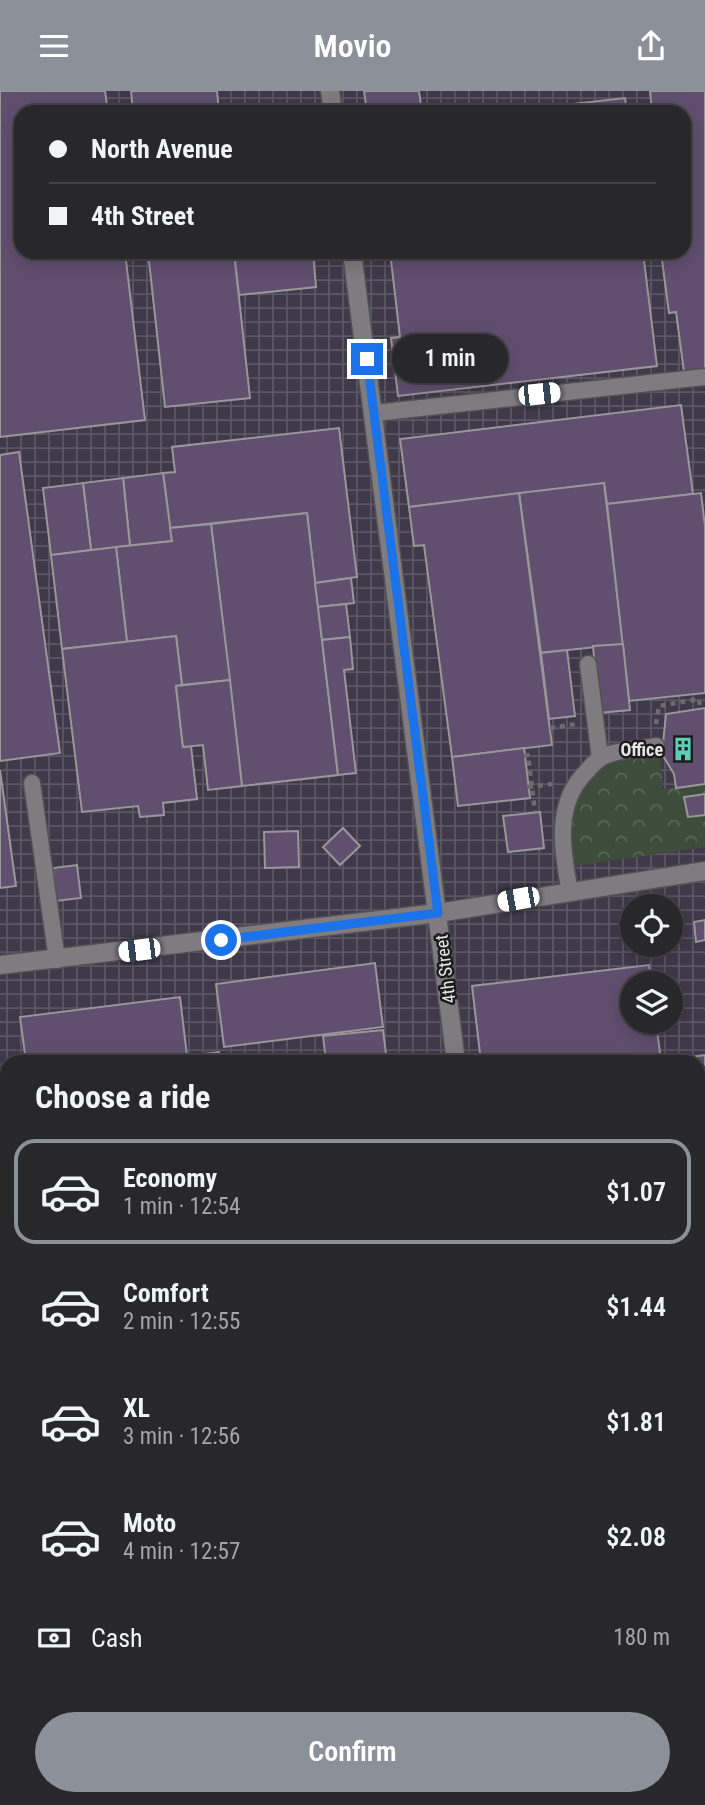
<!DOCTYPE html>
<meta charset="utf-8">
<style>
:root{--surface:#282729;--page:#343335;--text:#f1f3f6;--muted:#a5a5a8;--line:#444446;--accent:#8c9099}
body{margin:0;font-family:"Roboto Condensed",sans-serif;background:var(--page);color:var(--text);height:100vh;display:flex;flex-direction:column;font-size:26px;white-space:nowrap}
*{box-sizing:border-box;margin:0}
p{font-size:23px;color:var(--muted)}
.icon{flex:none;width:38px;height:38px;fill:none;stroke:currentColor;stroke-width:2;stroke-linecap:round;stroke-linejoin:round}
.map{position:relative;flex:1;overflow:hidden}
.side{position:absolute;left:0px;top:964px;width:705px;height:751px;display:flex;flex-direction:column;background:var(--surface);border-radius:21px 21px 0 0;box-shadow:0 4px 18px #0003,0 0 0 2px var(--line)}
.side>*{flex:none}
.top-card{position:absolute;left:14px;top:14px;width:677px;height:154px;border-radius:21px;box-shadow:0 4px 18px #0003,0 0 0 2px var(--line);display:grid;align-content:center;height:154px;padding:0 35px;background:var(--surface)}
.controls{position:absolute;left:620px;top:803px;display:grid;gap:14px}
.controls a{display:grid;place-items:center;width:63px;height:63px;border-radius:50%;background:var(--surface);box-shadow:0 4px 18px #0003,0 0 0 2px var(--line);font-size:35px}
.end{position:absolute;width:32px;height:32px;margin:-16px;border:9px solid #1a73e8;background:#fff;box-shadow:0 0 0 4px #fff}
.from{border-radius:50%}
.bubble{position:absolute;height:49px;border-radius:24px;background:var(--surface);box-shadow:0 4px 18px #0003,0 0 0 2px var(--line);font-size:23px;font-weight:600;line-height:49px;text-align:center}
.car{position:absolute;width:21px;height:42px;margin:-21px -10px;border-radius:9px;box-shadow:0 0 5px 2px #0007;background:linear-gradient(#fff 24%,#345 0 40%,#fff 0 76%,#345 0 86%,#fff 0)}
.top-card b{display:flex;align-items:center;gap:24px;height:66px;font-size:26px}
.top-card b+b{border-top:2px solid var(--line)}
.top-card i{width:18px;height:18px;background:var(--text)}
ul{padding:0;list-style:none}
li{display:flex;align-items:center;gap:21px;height:105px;margin:0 14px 10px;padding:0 21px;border:4px solid transparent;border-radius:21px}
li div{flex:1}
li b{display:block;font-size:26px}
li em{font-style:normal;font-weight:600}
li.on{border-color:var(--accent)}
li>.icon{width:63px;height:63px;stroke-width:1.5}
h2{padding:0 35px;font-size:32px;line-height:84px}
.pay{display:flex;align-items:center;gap:18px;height:77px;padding:0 35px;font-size:26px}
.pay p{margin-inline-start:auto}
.action{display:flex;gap:14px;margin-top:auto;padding:14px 35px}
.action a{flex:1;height:80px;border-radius:42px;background:var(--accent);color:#fff;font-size:28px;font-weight:600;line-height:80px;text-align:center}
header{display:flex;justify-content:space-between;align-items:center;height:91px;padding:0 35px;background:var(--accent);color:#fff;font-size:32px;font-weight:600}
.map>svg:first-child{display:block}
</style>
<header><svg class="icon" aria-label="menu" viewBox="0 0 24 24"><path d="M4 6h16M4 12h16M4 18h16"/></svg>Movio<svg class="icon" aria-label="share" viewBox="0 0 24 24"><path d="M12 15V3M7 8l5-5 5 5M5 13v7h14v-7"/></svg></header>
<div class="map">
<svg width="705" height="1714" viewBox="0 0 705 1714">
<defs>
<pattern id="industrial-grid" width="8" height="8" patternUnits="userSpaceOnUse" patternTransform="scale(1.75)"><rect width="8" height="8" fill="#3f394a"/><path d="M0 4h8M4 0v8" fill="none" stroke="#5b5664"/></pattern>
<pattern id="park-crowns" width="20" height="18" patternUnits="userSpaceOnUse" patternTransform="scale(1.75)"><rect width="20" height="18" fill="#3e4d3b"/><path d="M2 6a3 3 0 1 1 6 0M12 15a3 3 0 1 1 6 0" fill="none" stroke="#5a6757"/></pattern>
</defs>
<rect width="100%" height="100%" fill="#363437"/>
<path fill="url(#industrial-grid)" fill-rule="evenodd" d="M0,0H705V1714H0ZM21,21H684V161H21ZM632,816H670V854H632ZM632,892H670V931H632ZM7,971H698V1708H7Z"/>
<polygon fill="url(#park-crowns)" points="659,659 663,698 705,693 705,756 568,776 571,708 600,669"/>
<g fill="#604f6f" stroke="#99979a" stroke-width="2">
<polygon points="0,0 105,0 108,21 21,21 21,161 125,161 145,329 0,346"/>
<polygon points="131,0 217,0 219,21 133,21"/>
<polygon points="364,0 419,0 422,21 367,21"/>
<polygon points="650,0 705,0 705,278 684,281 676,221 669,222 661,161 684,161 684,21 652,21"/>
<polygon points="625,7 627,21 502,21"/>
<polygon points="148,161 234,161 250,307 165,316"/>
<polygon points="234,161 313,161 316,196 239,204"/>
<polygon points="390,161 643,161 657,275 398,305 391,247 400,246"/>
<polygon points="681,314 693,403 607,413 604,392 409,416 400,348"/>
<polygon points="339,337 357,486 315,492 307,422 170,437 163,382 175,381 172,356"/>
<polygon points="19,361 60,662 0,670 0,364"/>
<polygon points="163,382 172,450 130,455 123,387"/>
<polygon points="123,387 130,455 91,459 83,392"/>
<polygon points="83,392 91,459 51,464 43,397"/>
<polygon points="604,392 623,553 541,562 519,402"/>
<polygon points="519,402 552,654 452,666 424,454 414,455 409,416"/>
<polygon points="701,402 705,435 705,602 629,610 607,413"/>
<polygon points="307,422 338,684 242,695 211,433"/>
<polygon points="211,433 230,589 182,594 176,545 127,551 116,456 172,450 170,437"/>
<polygon points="116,456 127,551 62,558 51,464"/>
<polygon points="351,487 354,512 318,516 315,492"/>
<polygon points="346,513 350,546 322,549 318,516"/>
<polygon points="176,545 182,594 176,595 183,656 191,655 197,708 163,712 164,724 140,726 138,715 82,721 62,558"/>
<polygon points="350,546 353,578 344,579 356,682 338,684 322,549"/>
<polygon points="623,553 630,619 599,622 593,555"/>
<polygon points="567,559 575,625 549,628 541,562"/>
<polygon points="230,589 242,695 208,699 203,654 183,656 176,595"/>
<polygon points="705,617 705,693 676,697 674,683 662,663 666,623"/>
<polygon points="524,657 530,707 458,715 452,666"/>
<polygon points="0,679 16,795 0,797"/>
<polygon points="705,703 705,724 688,726 684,706"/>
<polygon points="540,721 544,757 508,761 503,725"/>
<polygon points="343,737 360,755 340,774 323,756"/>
<polygon points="298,740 299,776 265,777 264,741"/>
<polygon points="77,774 81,807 56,810 53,777"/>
<polygon points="705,829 705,849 696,851 694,831"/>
<polygon points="375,872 383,936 224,956 216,893"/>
<polygon points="649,874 652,892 632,892 632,931 656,931 661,970 481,971 472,895"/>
<polygon points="180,906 187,965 219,961 220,971 26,971 20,926"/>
<polygon points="383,939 387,971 326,971 323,945"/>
<polygon points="705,964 705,1105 698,1106 698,971 654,971"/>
<polygon points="705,1105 705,1152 698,1153 698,1106"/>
<polygon points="0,1123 7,1185 7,1392 0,1392"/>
<rect x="698" y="1256" width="7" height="24"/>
<polygon points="705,1290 705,1367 698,1367 698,1291"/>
<rect x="0" y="1392" width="7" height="210"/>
<polygon points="698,1398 705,1398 704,1617 698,1577"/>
<polygon points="7,1609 7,1652 0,1653 0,1610"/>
<polygon points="7,1705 7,1708 49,1708 50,1714 0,1714 0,1706"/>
<polygon points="88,1708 336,1708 337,1714 89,1714"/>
<polygon points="360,1708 400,1708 401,1710 361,1714"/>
<polygon points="411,1708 480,1708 480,1709 412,1714"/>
<polygon points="580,1708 618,1708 619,1714 581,1714"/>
</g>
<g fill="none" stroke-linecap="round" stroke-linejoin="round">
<g stroke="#525153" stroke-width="19">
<g id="service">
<polyline points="375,322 705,286"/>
<polyline points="588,573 600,667"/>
<polyline points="32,692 57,869"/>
<path d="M570,801C562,760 554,713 586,681C592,674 598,667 607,664C622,658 640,658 656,655"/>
<polyline points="0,1657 7,1656"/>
<polyline points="65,1708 66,1714"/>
</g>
</g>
<g stroke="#525153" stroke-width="21">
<g id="minor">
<polyline points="330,0 333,21"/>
<polyline points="352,161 456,971"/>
<polyline points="0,874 438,822 705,780"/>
<polyline points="541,1708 542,1714"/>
</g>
</g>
<g stroke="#6c6b6d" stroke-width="4.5" stroke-dasharray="5 5" stroke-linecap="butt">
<polyline points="656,633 659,615 699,608 700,618"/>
<polyline points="550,637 577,633"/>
<polyline points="524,665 528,664 535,721"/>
<polyline points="528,696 552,693"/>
</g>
<use href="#service" stroke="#7e7c7f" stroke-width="16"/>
<use href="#minor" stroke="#7e7c7f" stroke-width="18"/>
</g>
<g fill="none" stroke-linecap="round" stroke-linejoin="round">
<polyline stroke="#1a73e8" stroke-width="9" points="221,849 438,822 367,268"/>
</g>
<defs>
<g id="building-bare" transform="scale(1.89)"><path d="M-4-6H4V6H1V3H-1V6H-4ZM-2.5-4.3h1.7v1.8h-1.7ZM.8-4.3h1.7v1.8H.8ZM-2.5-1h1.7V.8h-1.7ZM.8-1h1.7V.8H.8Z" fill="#5cceba" stroke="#1d1c1d" stroke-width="2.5" paint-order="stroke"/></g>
</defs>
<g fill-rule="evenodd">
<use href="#building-bare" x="683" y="658"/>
</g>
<g text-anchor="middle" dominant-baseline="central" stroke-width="5" stroke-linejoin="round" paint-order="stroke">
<g font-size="18" font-weight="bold" fill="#e7e7e8" stroke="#1d1c1d" text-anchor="end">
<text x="663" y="658">Office</text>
</g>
<g font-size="18" fill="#e7e7e8" stroke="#1d1c1d">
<text transform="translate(445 878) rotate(-97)">4th Street</text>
</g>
</g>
</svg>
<div class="controls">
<a><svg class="icon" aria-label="locate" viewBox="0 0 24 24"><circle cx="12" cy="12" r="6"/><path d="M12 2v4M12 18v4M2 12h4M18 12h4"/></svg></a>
<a><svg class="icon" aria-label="layers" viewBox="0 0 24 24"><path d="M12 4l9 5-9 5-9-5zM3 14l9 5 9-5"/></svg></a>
</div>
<i class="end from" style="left:221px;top:849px"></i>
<i class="end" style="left:367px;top:268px"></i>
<div class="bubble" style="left:392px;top:243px;width:116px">1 min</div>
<i class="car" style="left:539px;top:303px;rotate:84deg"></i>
<i class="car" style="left:518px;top:808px;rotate:260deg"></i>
<i class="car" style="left:139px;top:859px;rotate:263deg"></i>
<div class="top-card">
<b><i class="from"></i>North Avenue</b>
<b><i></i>4th Street</b>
</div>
<section class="side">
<h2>Choose a ride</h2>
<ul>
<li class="on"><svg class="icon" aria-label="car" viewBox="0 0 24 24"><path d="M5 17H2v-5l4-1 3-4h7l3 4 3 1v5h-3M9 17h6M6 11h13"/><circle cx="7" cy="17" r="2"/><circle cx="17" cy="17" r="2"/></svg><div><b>Economy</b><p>1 min · 12:54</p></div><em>$1.07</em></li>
<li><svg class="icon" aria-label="car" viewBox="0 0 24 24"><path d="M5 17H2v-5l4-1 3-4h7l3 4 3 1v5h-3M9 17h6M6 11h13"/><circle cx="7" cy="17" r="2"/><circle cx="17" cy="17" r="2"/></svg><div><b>Comfort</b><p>2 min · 12:55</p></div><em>$1.44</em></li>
<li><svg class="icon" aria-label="car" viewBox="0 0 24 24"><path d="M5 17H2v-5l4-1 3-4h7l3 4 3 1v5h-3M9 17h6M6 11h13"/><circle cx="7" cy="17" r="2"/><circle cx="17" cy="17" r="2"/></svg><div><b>XL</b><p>3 min · 12:56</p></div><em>$1.81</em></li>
<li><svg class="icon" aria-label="car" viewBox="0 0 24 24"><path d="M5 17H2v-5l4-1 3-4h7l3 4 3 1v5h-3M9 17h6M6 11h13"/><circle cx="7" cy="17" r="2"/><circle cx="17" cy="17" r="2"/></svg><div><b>Moto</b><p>4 min · 12:57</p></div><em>$2.08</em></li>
</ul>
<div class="pay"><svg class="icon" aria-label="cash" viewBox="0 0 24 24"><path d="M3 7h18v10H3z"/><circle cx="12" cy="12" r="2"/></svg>Cash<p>180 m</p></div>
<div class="action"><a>Confirm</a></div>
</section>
</div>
